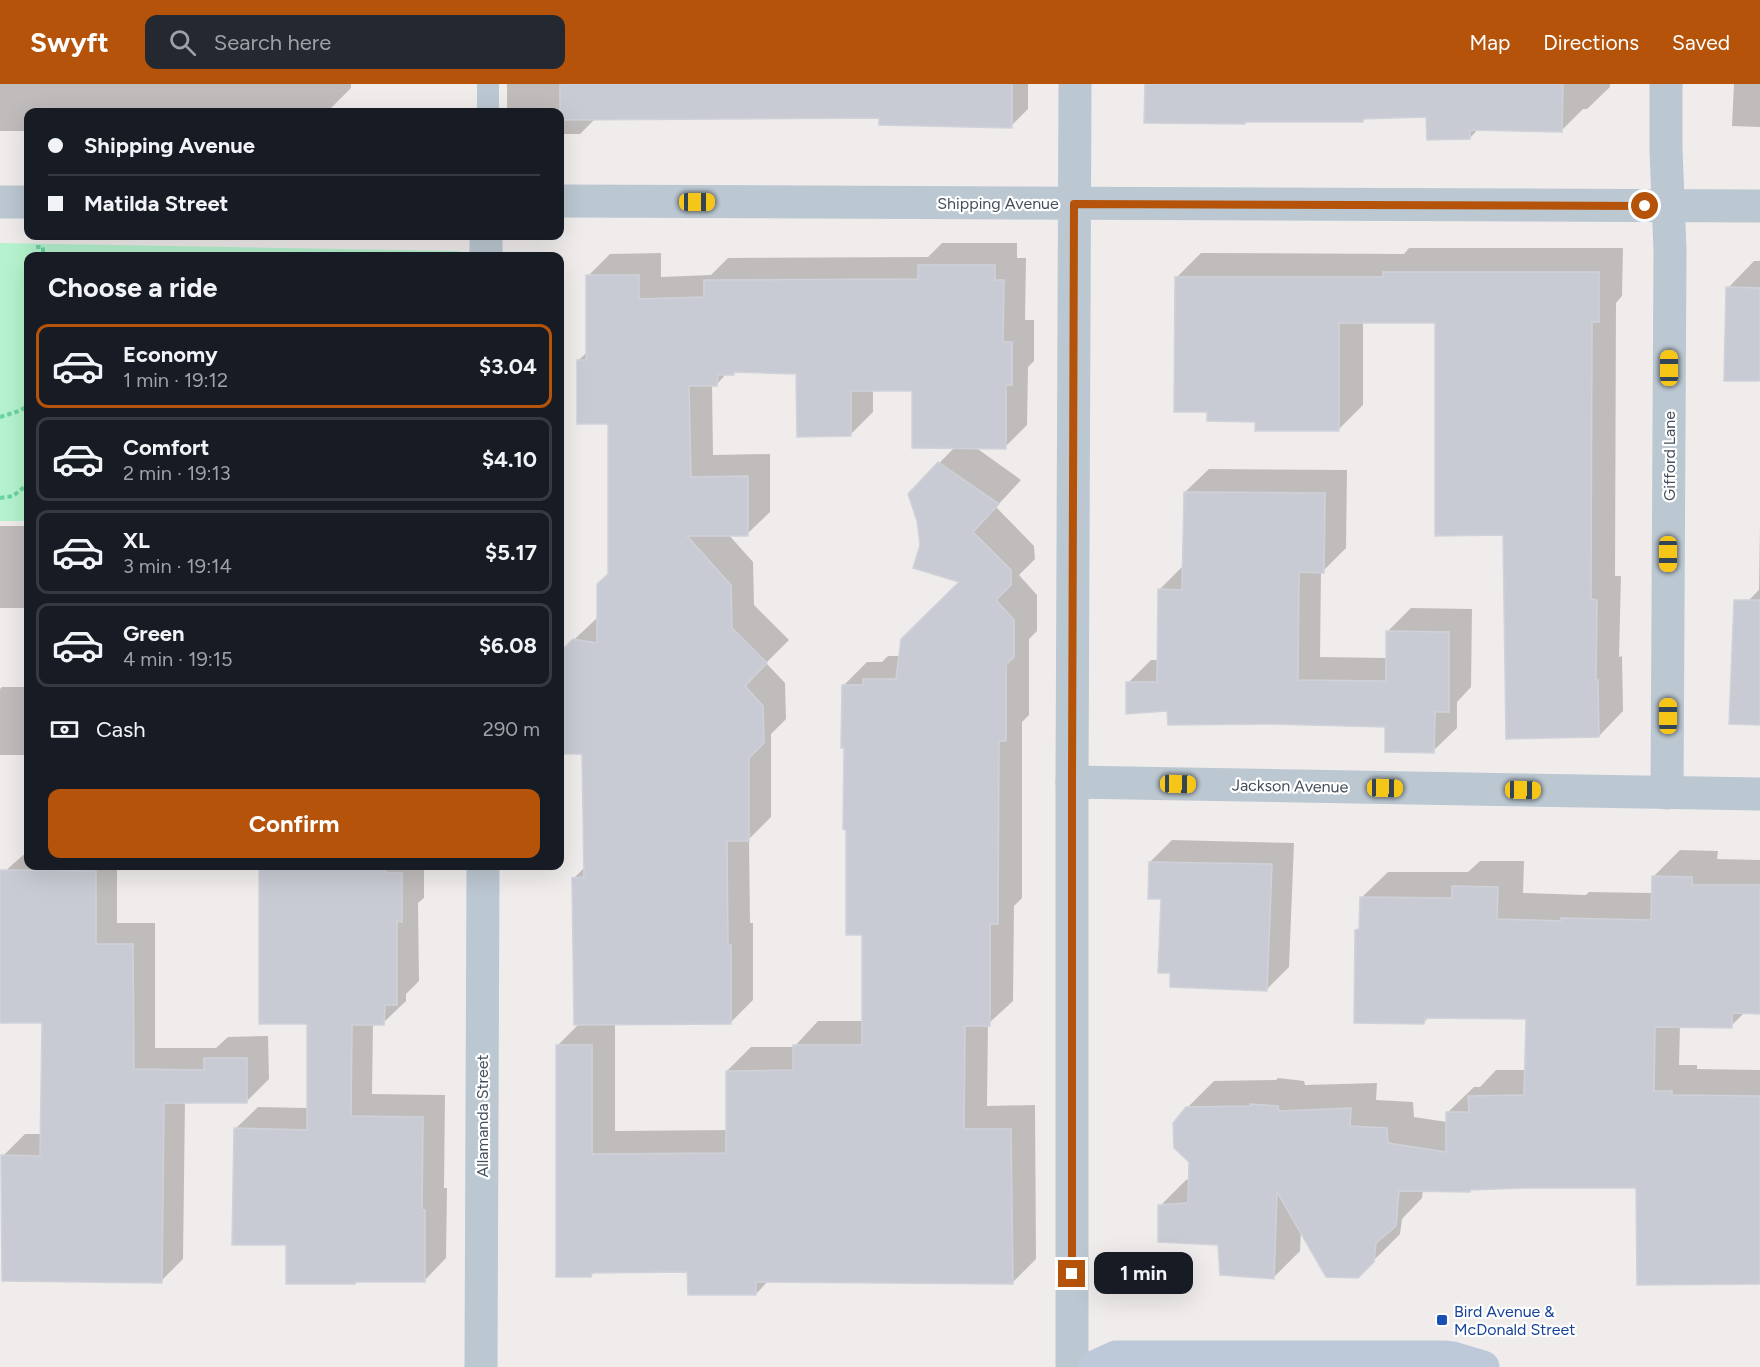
<!DOCTYPE html>
<meta charset="utf-8">
<style>
:root{--surface:#171b24;--page:#242831;--text:#f1f3f6;--muted:#9ea1a6;--line:#363941;--accent:#b45309}
body{margin:0;font-family:Figtree,sans-serif;background:var(--page);color:var(--text);height:100vh;display:flex;flex-direction:column;font-size:22px;white-space:nowrap}
*{box-sizing:border-box;margin:0}
p{font-size:20px;color:var(--muted)}
.icon{flex:none;width:33px;height:33px;fill:none;stroke:currentColor;stroke-width:2;stroke-linecap:round;stroke-linejoin:round}
.map{position:relative;flex:1;overflow:hidden}
.panel{position:absolute;left:24px;top:168px;width:540px;height:618px;display:flex;flex-direction:column;background:var(--surface);border-radius:12px;box-shadow:0 6px 24px #0002}
.panel>*{flex:none}
.hud{position:absolute;left:24px;top:24px;width:540px;height:132px;border-radius:12px;box-shadow:0 6px 24px #0002;display:grid;align-content:center;height:132px;padding:0 24px;background:var(--surface)}
.end{position:absolute;width:27px;height:27px;margin:-14px;border:8px solid #b45309;background:#fff;box-shadow:0 0 0 3px #fff}
.from{border-radius:50%}
.bubble{position:absolute;height:42px;border-radius:12px;background:var(--surface);box-shadow:0 6px 24px #0002;font-size:20px;font-weight:700;line-height:42px;text-align:center}
.car{position:absolute;width:18px;height:36px;margin:-18px -9px;border-radius:8px;box-shadow:0 0 4px 2px #0007;background:linear-gradient(#f5c518 24%,#345 0 40%,#f5c518 0 76%,#345 0 86%,#f5c518 0)}
.hud b{display:flex;align-items:center;gap:21px;height:57px;font-size:22px}
.hud b+b{border-top:2px solid var(--line)}
.hud i{width:15px;height:15px;background:var(--text)}
ul{padding:0;list-style:none}
li{display:flex;align-items:center;gap:18px;height:84px;margin:0 12px 9px;padding:0 12px;border:3px solid var(--line);border-radius:12px}
li div{flex:1}
li b{display:block;font-size:22px}
li em{font-style:normal;font-weight:700}
li.on{border-color:var(--accent)}
li>.icon{width:54px;height:54px;stroke-width:1.5}
h2{padding:0 24px;font-size:27px;line-height:72px}
.pay{display:flex;align-items:center;gap:15px;height:66px;padding:0 24px;font-size:22px}
.pay p{margin-inline-start:auto}
.cta{display:flex;gap:12px;margin-top:auto;padding:12px 24px}
.cta a{flex:1;height:69px;border-radius:12px;background:var(--accent);color:#fff;font-size:24px;font-weight:700;line-height:69px;text-align:center}
header{display:flex;align-items:center;gap:36px;box-sizing:border-box;height:84px;padding:0 30px;background:var(--accent);color:#fff}
header strong{font-size:28px}
nav{display:flex;gap:33px;margin-inline-start:auto;font-size:21px}
.search{width:420px;height:54px;background:var(--page);display:flex;align-items:center;gap:15px;box-sizing:border-box;padding:0 21px;border-radius:12px;color:var(--muted);font-size:22px}
.map>svg:first-child{display:block}
</style>
<header>
<strong>Swyft</strong>
<div class="search"><svg class="icon" aria-label="search" viewBox="0 0 24 24"><circle cx="10" cy="10" r="6"/><path d="M15 15l6 6"/></svg>Search here</div>
<nav><a>Map</a><a>Directions</a><a>Saved</a></nav>
</header>
<div class="map">
<svg width="1760" height="1283" viewBox="0 0 1760 1283">
<rect width="100%" height="100%" fill="#f0ecec"/>
<polygon fill="#b5f3ce" points="0,159 459,167 459,172 28,172 28,437 0,437"/>
<g fill="#0003" fill-rule="evenodd">
<polygon points="0,0 351,0 351,4 330,25 273,24 268,28 28,28 28,47 0,47"/>
<polygon points="507,0 886,0 596,34 580,50 560,50 560,28 507,28"/>
<polygon points="919,0 1028,0 1028,25 1011,42"/>
<polygon points="1146,0 1610,0 1610,3 1587,25 1583,25 1561,47 1479,44 1470,54 1427,31 1366,33 1363,37 1247,36 1245,39"/>
<polygon points="1734,0 1760,0 1760,43 1732,42"/>
<path d="M942,159H1017V174H1026L1025,236H1034V277L1028,283L1027,341L1005,363H975L1021,396L996,423L1034,462L1035,475L1019,491L1037,511V547L1029,555V631L1022,638V814L1014,822L1013,917L988,940L987,1022L1035,1021L1036,1175L1012,1199L769,1196L756,1210L689,1187H595L591,1192L558,961L580,939L574,794L585,783L583,669L564,668L560,664V612L572,600L560,586V569L597,534H598L610,489L609,339L579,276L588,267V192L610,170L661,169V193L711,191L728,174L928,173ZM736,287L798,289L850,351L873,328V306H914L955,363L909,410L919,436L921,461L962,497L901,572H888L882,578H867L843,602L845,663L864,850V937H818L794,963H751L727,987L728,1046L615,1047V939L731,938L753,916V839H750L749,755L771,733V650L786,635L785,599L766,579L789,556L754,521L753,478L728,450H747L770,428V370L713,371L712,300H717L727,289H733Z"/>
<polygon points="1409,164 1623,164 1622,212 1616,219 1615,492 1621,492 1619,573 1622,572 1623,627 1599,652 1505,450 1437,237 1363,238 1363,321 1338,346 1256,336 1208,326 1177,193 1201,169 1404,170"/>
<polygon points="1754,177 1760,177 1760,296 1728,204"/>
<polygon points="1209,385 1347,386 1346,464 1323,487 1321,487 1320,573 1387,574 1388,547 1411,524 1472,525 1471,603 1457,618 1457,644 1433,667 1387,641 1169,626 1128,599 1151,576 1158,576 1159,506 1182,483 1185,408"/>
<polygon points="1760,441 1760,640 1735,530 1759,506"/>
<rect x="0" y="442" width="28" height="82"/>
<polygon points="2,603 28,603 28,671 0,671 0,605"/>
<polygon points="1172,756 1294,759 1289,883 1267,905 1162,814 1150,778"/>
<polygon points="1680,766 1718,767 1717,775 1760,776 1760,928 1745,928 1731,942 1680,941 1679,981 1697,981 1697,985 1760,986 1760,1199 1638,1103 1523,1103 1423,1106 1422,1114 1402,1135 1400,1150 1357,1193 1301,1146 1300,1167 1274,1193 1160,1122 1186,1096 1190,1095 1187,1024 1214,997 1276,996 1278,994 1304,997 1305,1001 1377,999 1376,1016 1413,1018 1414,1033 1447,1038 1447,1029 1474,1003 1480,1003 1496,986 1526,986 1527,933 1430,932 1424,938 1357,846 1361,842 1361,814 1388,788 1468,788 1480,777 1524,777 1523,809 1586,811 1589,808 1653,809 1653,793"/>
<polygon points="28,767 28,782 117,782 117,839 155,839 155,964 216,964 228,953 268,952 269,995 247,1017 185,1017 183,1175 161,1197 3,1072 25,1050 42,1050 44,938 0,938 0,792 13,780"/>
<polygon points="261,782 424,782 424,814 418,819 419,897 406,910 406,917 383,939 373,939 372,1010 445,1011 444,1104 447,1104 446,1174 424,1197 287,1159 235,1045 258,1023 308,1024 308,939 260,939"/>
</g>
<g fill="#c8cbd3" stroke="#d0d2d9" stroke-width="1.5">
<polygon points="560,0 1012,0 1012,44 879,41 879,34 560,36"/>
<polygon points="1145,0 1563,0 1562,48 1470,46 1470,55 1427,56 1426,33 1363,35 1363,38 1245,38 1245,40 1144,39"/>
<polygon points="918,181 995,181 995,196 1004,196 1003,258 1012,258 1012,301 1006,301 1006,365 912,364 912,307 851,307 851,352 797,353 796,290 734,288 734,291 718,291 717,302 689,302 691,393 748,392 748,452 687,452 731,501 732,544 767,579 745,602 763,622 764,659 749,674 749,757 727,757 728,861 731,861 731,940 574,941 572,794 584,793 582,670 560,670 560,568 573,555 597,559 597,500 608,490 608,340 577,340 577,276 586,276 586,191 639,191 639,215 704,213 704,196 918,195"/>
<polygon points="1383,188 1599,188 1599,238 1592,238 1591,515 1597,516 1596,596 1598,596 1599,653 1506,655 1503,451 1435,452 1435,239 1339,239 1339,347 1255,347 1255,338 1207,337 1207,328 1174,328 1175,193 1383,193"/>
<polygon points="1726,203 1760,204 1760,297 1724,297"/>
<polygon points="938,378 999,420 973,448 1011,486 1011,501 996,516 1014,536 1014,573 1006,581 1006,657 999,657 998,840 990,840 990,942 965,942 964,1045 1011,1045 1013,1200 756,1198 756,1211 688,1211 687,1188 591,1189 591,1193 556,1193 556,961 592,961 592,1070 726,1069 726,987 793,986 793,961 862,961 862,851 846,851 846,746 843,745 844,664 841,664 842,601 863,601 863,595 896,595 901,555 959,498 913,484 920,461 917,437 908,410"/>
<polygon points="1184,408 1325,409 1324,489 1299,488 1298,596 1386,597 1386,547 1449,548 1449,628 1435,628 1434,669 1385,668 1385,643 1270,640 1168,641 1167,627 1126,630 1126,598 1157,598 1158,505 1182,506"/>
<polygon points="1734,516 1760,516 1760,641 1729,640"/>
<polygon points="1149,778 1272,780 1267,907 1170,903 1170,889 1158,889 1161,815 1148,815"/>
<polygon points="259,782 386,782 386,789 402,789 402,838 397,837 397,921 385,921 384,941 352,941 351,1032 423,1033 422,1126 425,1126 425,1198 355,1198 355,1200 286,1200 286,1161 232,1161 234,1044 307,1046 307,940 259,940"/>
<polygon points="0,786 96,787 96,860 133,860 134,985 204,986 204,974 247,974 247,1019 164,1019 162,1199 2,1197 1,1071 40,1072 42,939 0,939"/>
<polygon points="1652,792 1692,793 1692,801 1760,801 1760,930 1732,929 1732,944 1655,943 1654,1007 1672,1007 1672,1011 1760,1012 1760,1200 1637,1201 1636,1104 1523,1104 1470,1106 1470,1108 1399,1107 1396,1142 1376,1159 1374,1178 1358,1194 1326,1193 1277,1108 1274,1195 1220,1191 1218,1161 1158,1158 1158,1121 1188,1119 1189,1078 1174,1064 1173,1039 1186,1023 1250,1022 1250,1020 1278,1022 1279,1027 1351,1024 1350,1042 1387,1044 1388,1059 1446,1068 1446,1028 1469,1028 1468,1012 1524,1011 1526,935 1425,934 1424,940 1354,939 1355,846 1359,845 1360,813 1452,814 1452,802 1498,803 1497,835 1561,837 1561,834 1651,836"/>
</g>
<g fill="none" stroke-linecap="round" stroke-linejoin="round">
<g stroke="#6ad4a2" stroke-width="4" stroke-dasharray="4.5 3" stroke-linecap="butt">
<polyline points="36,163 43,163 43,172"/>
<polyline points="0,333 19,327 28,322"/>
<polyline points="0,414 13,412 28,400"/>
</g>
<polyline stroke="#bbc7d1" stroke-width="22" points="488,28 488,0"/>
<g stroke="#bbc7d1" stroke-width="33">
<polyline points="1666,0 1666,65 1670,167 1667,709"/>
<polyline points="560,117 1760,122"/>
<polyline points="0,118 28,118"/>
<polyline points="486,172 486,152"/>
<polyline points="1072,698 1760,710"/>
<polyline points="481,1283 483,782"/>
<polyline points="1072,1283 1072,698 1075,0"/>
</g>
<polyline stroke="#bdc9d8" stroke-width="33" points="1094,1283 1116,1273 1443,1273 1453,1274 1483,1283"/>
</g>
<g fill="none" stroke-linecap="round" stroke-linejoin="round">
<polyline stroke="#b45309" stroke-width="8" points="1072,1190 1072,698 1074,120 1645,122"/>
</g>
<rect fill="#1a4fb4" stroke="#fff" stroke-width="2" x="1436" y="1230" width="12" height="12" rx="3"/>
<g text-anchor="middle" dominant-baseline="central" stroke-width="4.5" stroke-linejoin="round" paint-order="stroke">
<g font-size="16" fill="#43505c" stroke="#fff">
<text x="998" y="119">Shipping Avenue</text>
<text transform="translate(1669 372) rotate(-90)">Gifford Lane</text>
<text transform="translate(1290 702) rotate(1)">Jackson Avenue</text>
<text transform="translate(482 1032) rotate(-90)">Allamanda Street</text>
</g>
<g font-size="16" fill="#164399" stroke="#fff" text-anchor="start">
<text x="1454" y="1227">Bird Avenue &amp;<tspan x="1454" dy="18">McDonald Street</tspan></text>
</g>
</g>
</svg>
<i class="end from" style="left:1645px;top:122px"></i>
<i class="end" style="left:1072px;top:1190px"></i>
<div class="bubble" style="left:1094px;top:1168px;width:99px">1 min</div>
<i class="car" style="left:697px;top:118px;rotate:90deg"></i>
<i class="car" style="left:1669px;top:284px;rotate:0deg"></i>
<i class="car" style="left:1668px;top:470px;rotate:180deg"></i>
<i class="car" style="left:1668px;top:632px;rotate:0deg"></i>
<i class="car" style="left:1178px;top:700px;rotate:91deg"></i>
<i class="car" style="left:1385px;top:704px;rotate:91deg"></i>
<i class="car" style="left:1523px;top:706px;rotate:91deg"></i>
<div class="hud">
<b><i class="from"></i>Shipping Avenue</b>
<b><i></i>Matilda Street</b>
</div>
<section class="panel">
<h2>Choose a ride</h2>
<ul>
<li class="on"><svg class="icon" aria-label="car" viewBox="0 0 24 24"><path d="M5 17H2v-5l4-1 3-4h7l3 4 3 1v5h-3M9 17h6M6 11h13"/><circle cx="7" cy="17" r="2"/><circle cx="17" cy="17" r="2"/></svg><div><b>Economy</b><p>1 min · 19:12</p></div><em>$3.04</em></li>
<li><svg class="icon" aria-label="car" viewBox="0 0 24 24"><path d="M5 17H2v-5l4-1 3-4h7l3 4 3 1v5h-3M9 17h6M6 11h13"/><circle cx="7" cy="17" r="2"/><circle cx="17" cy="17" r="2"/></svg><div><b>Comfort</b><p>2 min · 19:13</p></div><em>$4.10</em></li>
<li><svg class="icon" aria-label="car" viewBox="0 0 24 24"><path d="M5 17H2v-5l4-1 3-4h7l3 4 3 1v5h-3M9 17h6M6 11h13"/><circle cx="7" cy="17" r="2"/><circle cx="17" cy="17" r="2"/></svg><div><b>XL</b><p>3 min · 19:14</p></div><em>$5.17</em></li>
<li><svg class="icon" aria-label="car" viewBox="0 0 24 24"><path d="M5 17H2v-5l4-1 3-4h7l3 4 3 1v5h-3M9 17h6M6 11h13"/><circle cx="7" cy="17" r="2"/><circle cx="17" cy="17" r="2"/></svg><div><b>Green</b><p>4 min · 19:15</p></div><em>$6.08</em></li>
</ul>
<div class="pay"><svg class="icon" aria-label="cash" viewBox="0 0 24 24"><path d="M3 7h18v10H3z"/><circle cx="12" cy="12" r="2"/></svg>Cash<p>290 m</p></div>
<div class="cta"><a>Confirm</a></div>
</section>
</div>
